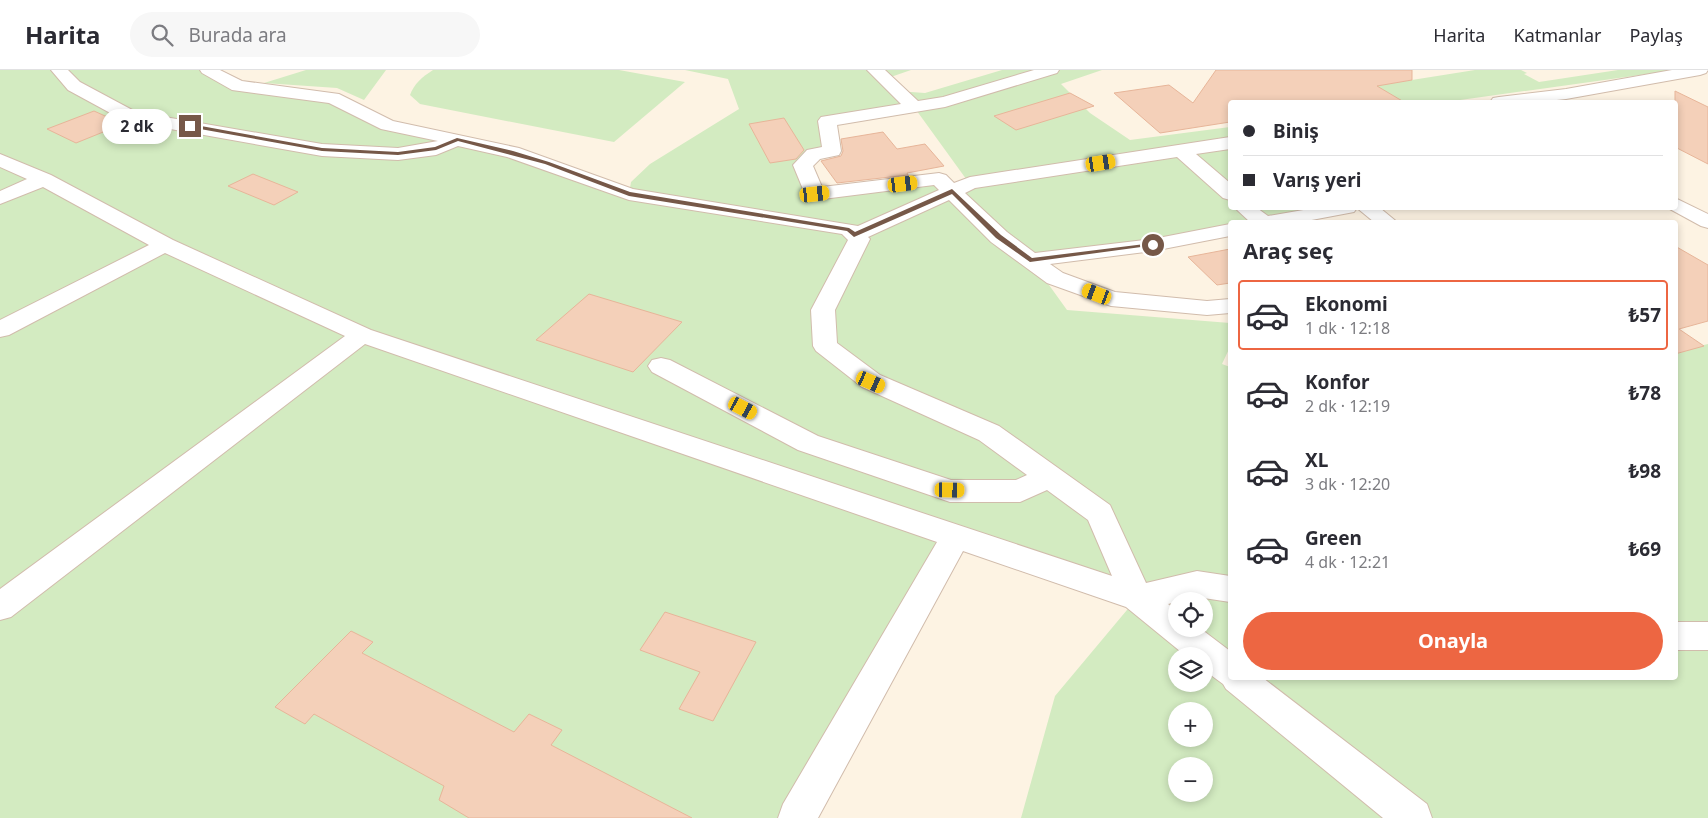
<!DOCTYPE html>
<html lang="tr">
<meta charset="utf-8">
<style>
:root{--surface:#fff;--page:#f7f7f7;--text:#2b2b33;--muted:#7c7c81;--line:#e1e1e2;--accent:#ed6642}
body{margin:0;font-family:"Noto Sans",sans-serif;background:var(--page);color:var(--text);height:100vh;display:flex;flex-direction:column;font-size:19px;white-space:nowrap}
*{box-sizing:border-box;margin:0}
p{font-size:16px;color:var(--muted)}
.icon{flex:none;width:28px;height:28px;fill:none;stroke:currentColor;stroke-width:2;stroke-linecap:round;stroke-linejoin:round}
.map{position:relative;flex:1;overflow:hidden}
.sheet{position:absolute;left:1228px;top:150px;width:450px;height:460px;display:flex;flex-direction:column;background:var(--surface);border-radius:5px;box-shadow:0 2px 8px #0003}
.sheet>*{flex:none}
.top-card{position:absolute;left:1228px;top:30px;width:450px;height:110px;border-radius:5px;box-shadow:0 2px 8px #0003;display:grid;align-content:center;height:110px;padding:0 15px;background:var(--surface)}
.buttons{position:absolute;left:1168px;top:522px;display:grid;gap:10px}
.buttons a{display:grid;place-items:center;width:45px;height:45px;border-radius:50%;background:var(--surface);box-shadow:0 2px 8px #0003;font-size:25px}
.end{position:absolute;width:22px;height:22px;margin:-11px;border:6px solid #765848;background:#fff;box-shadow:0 0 0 2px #fff}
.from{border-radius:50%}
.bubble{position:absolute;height:35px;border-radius:18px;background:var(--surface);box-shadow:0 2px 8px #0003;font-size:16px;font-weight:700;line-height:35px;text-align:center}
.car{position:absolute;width:15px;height:30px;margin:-15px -8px;border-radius:6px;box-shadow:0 0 4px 1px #0007;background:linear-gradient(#f5c518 24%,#345 0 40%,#f5c518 0 76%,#345 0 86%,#f5c518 0)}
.top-card b{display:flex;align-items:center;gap:18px;height:48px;font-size:19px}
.top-card b+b{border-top:1px solid var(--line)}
.top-card i{width:12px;height:12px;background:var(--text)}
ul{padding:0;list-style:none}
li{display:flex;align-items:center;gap:15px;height:70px;margin:0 10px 8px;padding:0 5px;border:2px solid transparent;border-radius:5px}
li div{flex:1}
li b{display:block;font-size:19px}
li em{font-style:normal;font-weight:700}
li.on{border-color:var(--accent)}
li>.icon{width:45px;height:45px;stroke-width:1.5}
h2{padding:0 15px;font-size:22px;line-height:60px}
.cta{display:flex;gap:10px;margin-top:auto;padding:10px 15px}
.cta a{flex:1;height:58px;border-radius:30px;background:var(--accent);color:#fff;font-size:20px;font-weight:700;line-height:58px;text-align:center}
header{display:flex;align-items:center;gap:30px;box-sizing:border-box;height:70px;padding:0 25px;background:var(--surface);border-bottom:1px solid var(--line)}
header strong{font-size:24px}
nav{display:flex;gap:28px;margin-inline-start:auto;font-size:18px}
.search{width:350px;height:45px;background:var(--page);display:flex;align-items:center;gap:12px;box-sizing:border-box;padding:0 18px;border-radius:28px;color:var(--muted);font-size:19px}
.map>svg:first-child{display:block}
</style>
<header>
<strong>Harita</strong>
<div class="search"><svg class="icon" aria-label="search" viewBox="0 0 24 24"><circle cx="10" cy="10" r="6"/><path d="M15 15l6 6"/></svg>Burada ara</div>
<nav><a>Harita</a><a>Katmanlar</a><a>Paylaş</a></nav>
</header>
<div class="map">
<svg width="1708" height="748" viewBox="0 0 1708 748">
<rect width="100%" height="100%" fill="#fdf3e3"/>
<g fill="#d3ebc1" fill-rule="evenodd">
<path d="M0,0H208L238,16L333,28L367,44L629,124L631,112L650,94L739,39L728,9L685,0H911L885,9L897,21L925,23L1002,0H1102L1061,14L1090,43L1130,70L1230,57V138H1347L1269,152H1230V160L1031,190L1067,240L1230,253V277L1222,294L1230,297V608H1675V282L1708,274V748H1021L1055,626L1137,528L955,467L797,748H0ZM914,37L969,113L953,121L939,109L815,124L803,95L832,81L827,51ZM1176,531H1204V559H1176ZM1176,586H1204V614H1176ZM1176,641H1204V669H1176ZM1176,696H1204V724H1176Z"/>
<polygon points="306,0 386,0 364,30 337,18 264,13"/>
<path d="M433,0H619L685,12L614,72L420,34L410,25C414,14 422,7 433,0Z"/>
<polygon points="1475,0 1521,0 1527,3 1524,4 1539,12 1618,0 1676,0 1446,32 1404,32 1374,16"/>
</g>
<g fill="#f4d0b9" stroke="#e7b599">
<polygon points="1216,0 1412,0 1412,10 1377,16 1404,32 1230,32 1230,52 1160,63 1114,23 1169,15 1193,33"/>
<polygon points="1675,21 1708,37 1708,94 1675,77"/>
<polygon points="1070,23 1094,36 1016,60 994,46"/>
<polygon points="94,41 123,54 76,73 47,59"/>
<polygon points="784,48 804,80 796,89 770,93 749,54"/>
<polygon points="883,62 897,79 925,74 944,96 907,103 908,105 837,113 821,91 841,86 843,81 841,69"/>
<polygon points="253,104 298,122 274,135 228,116"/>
<polygon points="1675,176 1708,195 1708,251 1679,259 1704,276 1675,284"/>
<polygon points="1230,179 1230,213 1217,215 1188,187"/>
<polygon points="589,224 682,252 633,302 536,270"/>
<polygon points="665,542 756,572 713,651 679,639 700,602 640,580"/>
<polygon points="351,561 373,572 362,583 514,662 529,644 562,660 551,675 692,748 469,748 439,730 444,716 314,644 305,654 275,637"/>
</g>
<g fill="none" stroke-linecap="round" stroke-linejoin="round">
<g stroke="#d1bcac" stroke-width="2">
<g id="minor">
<polygon points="51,0 68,0 80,12 136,42 322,74 398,78 438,71 381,59 329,33 232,20 202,3 200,0 220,0 242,11 339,24 393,51 519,78 633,119 858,156 939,120 934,115 815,130 808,128 805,124 793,95 807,80 822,77 818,51 821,47 901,34 867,0 885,0 918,31 943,27 1034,0 1059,0 1057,3 945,37 837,55 841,81 839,85 820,89 813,96 822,117 939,103 946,105 954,113 970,107 1230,67 1230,79 1196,84 1230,113 1230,130 1223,128 1177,87 975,118 965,123 1007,162 1035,183 1153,169 1230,154 1230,166 1153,181 1050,194 1063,203 1115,222 1207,231 1230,229 1230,243 1207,245 1111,236 1047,213 991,172 949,130 868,167 870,169 835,240 837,273 880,305 999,356 1110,435 1146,513 1197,501 1230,506 1230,532 1197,527 1168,534 1176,540 1176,559 1201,559 1230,581 1230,608 1263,608 1427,734 1432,748 1383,748 1226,619 1223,614 1204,600 1204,586 1186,586 1126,537 963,481 818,748 778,748 783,734 937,472 365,274 11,547 0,550 0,519 345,266 165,183 9,265 0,267 0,250 149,175 43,117 0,134 0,121 27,109 0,97 0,84 51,105 173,170 371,260 1112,506 1088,450 1047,420 1020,432 950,432 798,380 652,302 648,296 652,290 661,288 670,290 818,366 951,410 1016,410 1027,405 979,370 862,317 816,281 813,276 811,240 848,170 842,164 629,130 507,87 458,76 436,85 398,90 322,86 131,52 125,51 68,20"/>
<polygon points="1672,0 1708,0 1706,3 1700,5 1566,29 1538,32 1490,32 1493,28 1499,27 1566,19"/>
<polygon points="1675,128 1708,144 1708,158 1701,156 1668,138 1675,138"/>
<polygon points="1235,138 1257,138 1268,146 1315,138 1380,138 1397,152 1374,152 1357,138 1354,142 1301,152 1250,152"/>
<rect x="1675" y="552" width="33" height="28"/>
</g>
</g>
<use href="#minor" fill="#fff" fill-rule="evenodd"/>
</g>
<polygon fill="#765848" points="190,54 322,78 398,82 435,77 457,68 513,81 549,92 630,122 849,158 855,162 952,119 1001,165 1032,188 1153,173 1156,175 1030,192 996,168 952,124 854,167 847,161 629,126 545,94 458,71 436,80 398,85 322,81 189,57"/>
</svg>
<div class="buttons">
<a><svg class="icon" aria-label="locate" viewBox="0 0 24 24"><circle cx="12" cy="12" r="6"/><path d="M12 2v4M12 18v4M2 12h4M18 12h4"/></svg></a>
<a><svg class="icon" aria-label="layers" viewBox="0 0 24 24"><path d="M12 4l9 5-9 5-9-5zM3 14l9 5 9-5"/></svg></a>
<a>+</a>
<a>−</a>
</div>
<i class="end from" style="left:1153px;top:175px"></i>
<i class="end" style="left:190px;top:56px"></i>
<div class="bubble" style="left:102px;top:39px;width:70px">2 dk</div>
<i class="car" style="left:1101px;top:93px;rotate:81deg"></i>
<i class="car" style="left:903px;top:114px;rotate:83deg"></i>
<i class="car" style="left:815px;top:124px;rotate:84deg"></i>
<i class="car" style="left:1097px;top:224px;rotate:291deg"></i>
<i class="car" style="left:871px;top:312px;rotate:114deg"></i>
<i class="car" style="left:743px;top:338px;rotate:118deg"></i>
<i class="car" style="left:950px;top:420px;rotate:91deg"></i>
<div class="top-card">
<b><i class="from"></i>Biniş</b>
<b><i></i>Varış yeri</b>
</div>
<section class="sheet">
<h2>Araç seç</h2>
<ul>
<li class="on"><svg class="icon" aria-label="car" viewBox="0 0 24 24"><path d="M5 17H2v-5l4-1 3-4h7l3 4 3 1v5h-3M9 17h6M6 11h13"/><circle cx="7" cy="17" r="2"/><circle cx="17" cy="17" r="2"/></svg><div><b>Ekonomi</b><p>1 dk · 12:18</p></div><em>₺57</em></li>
<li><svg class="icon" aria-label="car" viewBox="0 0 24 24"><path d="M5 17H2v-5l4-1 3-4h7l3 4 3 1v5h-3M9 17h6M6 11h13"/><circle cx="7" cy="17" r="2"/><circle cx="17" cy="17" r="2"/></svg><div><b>Konfor</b><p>2 dk · 12:19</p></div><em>₺78</em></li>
<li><svg class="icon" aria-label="car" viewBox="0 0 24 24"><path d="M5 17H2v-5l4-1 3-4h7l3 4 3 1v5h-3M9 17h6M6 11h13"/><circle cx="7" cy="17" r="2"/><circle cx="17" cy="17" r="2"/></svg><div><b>XL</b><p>3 dk · 12:20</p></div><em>₺98</em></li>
<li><svg class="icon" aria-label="car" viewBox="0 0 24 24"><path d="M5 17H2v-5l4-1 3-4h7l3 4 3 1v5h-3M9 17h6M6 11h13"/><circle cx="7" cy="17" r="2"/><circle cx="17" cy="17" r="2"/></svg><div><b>Green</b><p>4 dk · 12:21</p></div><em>₺69</em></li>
</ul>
<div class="cta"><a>Onayla</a></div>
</section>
</div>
